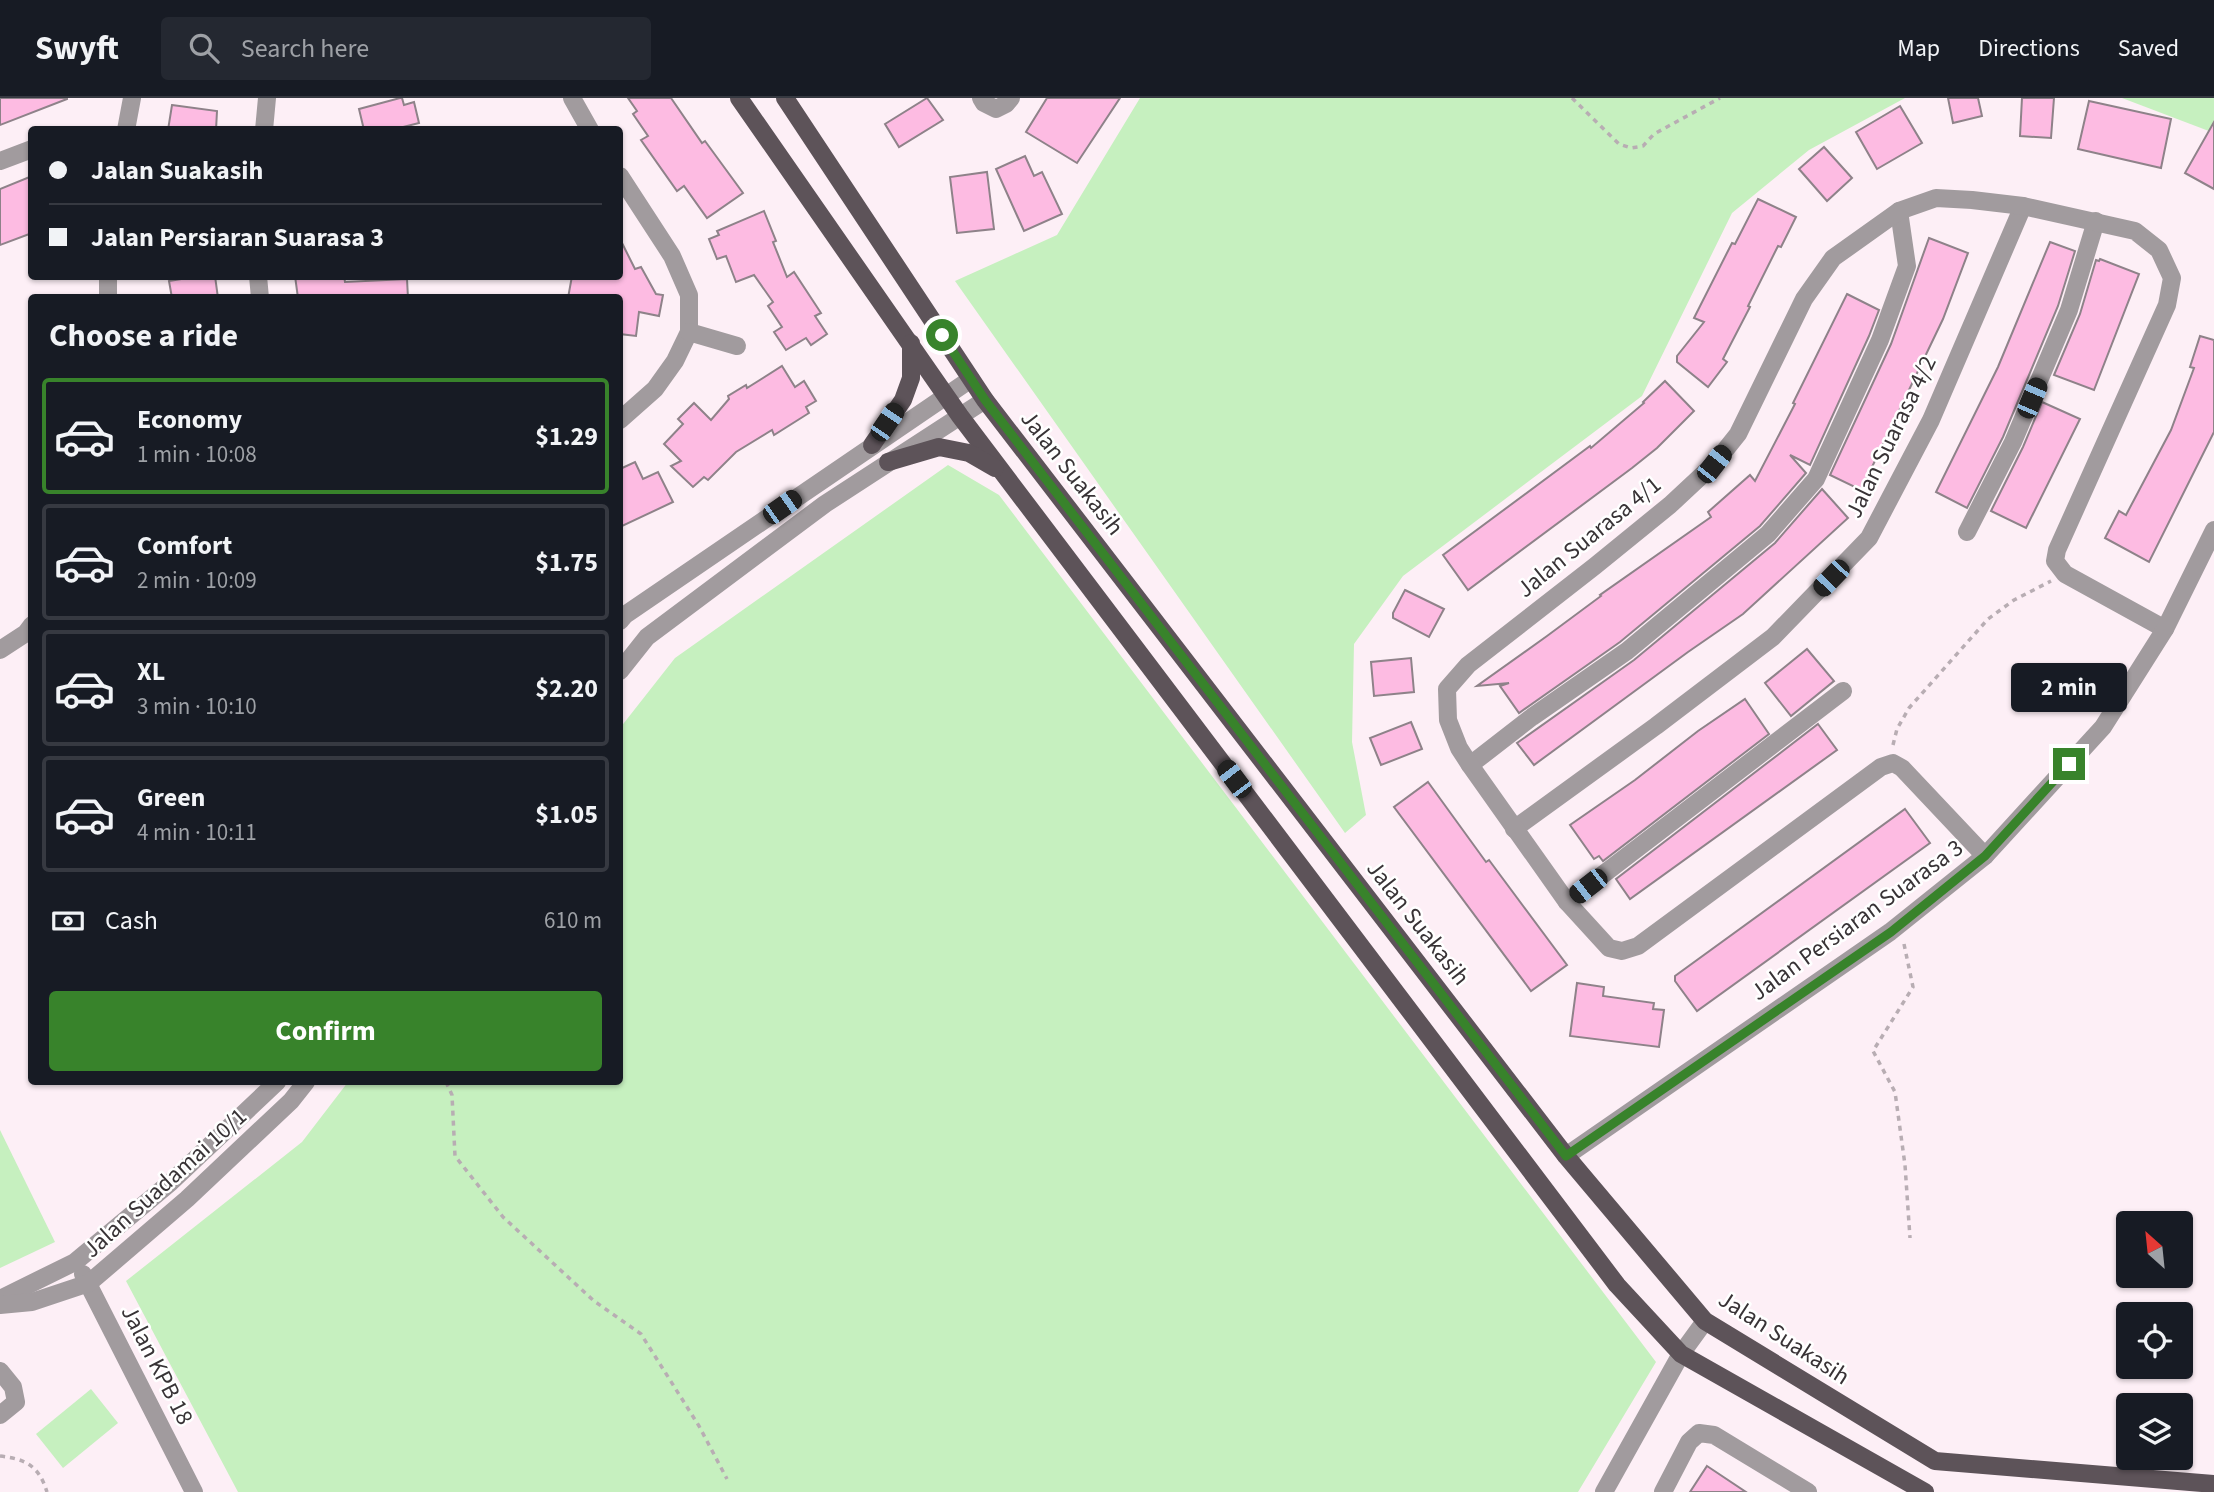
<!DOCTYPE html>
<meta charset="utf-8">
<style>
:root{--surface:#171b24;--page:#242831;--text:#f1f3f6;--muted:#9ea1a6;--line:#363941;--accent:#38832b}
body{margin:0;font-family:"Source Sans 3",sans-serif;background:var(--page);color:var(--text);height:100vh;display:flex;flex-direction:column;font-size:26px;white-space:nowrap}
*{box-sizing:border-box;margin:0}
p{font-size:23px;color:var(--muted)}
.icon{flex:none;width:38px;height:38px;fill:none;stroke:currentColor;stroke-width:2;stroke-linecap:round;stroke-linejoin:round}
.map{position:relative;flex:1;overflow:hidden}
.side{position:absolute;left:28px;top:196px;width:595px;height:791px;display:flex;flex-direction:column;background:var(--surface);border-radius:7px;box-shadow:0 2px 5px #0004}
.side>*{flex:none}
.guide{position:absolute;left:28px;top:28px;width:595px;height:154px;border-radius:7px;box-shadow:0 2px 5px #0004;display:grid;align-content:center;height:154px;padding:0 21px;background:var(--surface)}
.needle{width:46px;rotate:333deg}
.controls{position:absolute;left:2116px;top:1113px;display:grid;gap:14px}
.controls a{display:grid;place-items:center;width:77px;height:77px;border-radius:7px;background:var(--surface);box-shadow:0 2px 5px #0004;font-size:35px}
.end{position:absolute;width:32px;height:32px;margin:-16px;border:9px solid #38832b;background:#fff;box-shadow:0 0 0 4px #fff}
.from{border-radius:50%}
.bubble{position:absolute;height:49px;border-radius:7px;background:var(--surface);box-shadow:0 2px 5px #0004;font-size:23px;font-weight:700;line-height:49px;text-align:center}
.car{position:absolute;width:21px;height:42px;margin:-21px -10px;border-radius:9px;box-shadow:0 0 5px 2px #0007;background:linear-gradient(#222 24%,#8ab4d8 0 40%,#222 0 76%,#8ab4d8 0 86%,#222 0)}
.guide b{display:flex;align-items:center;gap:24px;height:66px;font-size:26px}
.guide b+b{border-top:2px solid var(--line)}
.guide i{width:18px;height:18px;background:var(--text)}
ul{padding:0;list-style:none}
li{display:flex;align-items:center;gap:21px;height:116px;margin:0 14px 10px;padding:0 7px;border:4px solid var(--line);border-radius:7px}
li div{flex:1}
li b{display:block;font-size:26px}
li em{font-style:normal;font-weight:700}
li.selected{border-color:var(--accent)}
li>.icon{width:63px;height:63px;stroke-width:1.5}
h2{padding:0 21px;font-size:32px;line-height:84px}
.pay{display:flex;align-items:center;gap:18px;height:77px;padding:0 21px;font-size:26px}
.pay p{margin-inline-start:auto}
.cta{display:flex;gap:14px;margin-top:auto;padding:14px 21px}
.cta a{flex:1;height:80px;border-radius:7px;background:var(--accent);color:#fff;font-size:28px;font-weight:700;line-height:80px;text-align:center}
header{display:flex;align-items:center;gap:42px;box-sizing:border-box;height:98px;padding:0 35px;background:var(--surface);border-bottom:2px solid var(--line)}
header strong{font-size:33px}
nav{display:flex;gap:38px;margin-inline-start:auto;font-size:24px}
.search{width:490px;height:63px;background:var(--page);display:flex;align-items:center;gap:18px;box-sizing:border-box;padding:0 24px;border-radius:7px;color:var(--muted);font-size:26px}
.map>svg:first-child{display:block}
</style>
<header>
<strong>Swyft</strong>
<div class="search"><svg class="icon" aria-label="search" viewBox="0 0 24 24"><circle cx="10" cy="10" r="6"/><path d="M15 15l6 6"/></svg>Search here</div>
<nav><a>Map</a><a>Directions</a><a>Saved</a></nav>
</header>
<div class="map">
<svg width="2214" height="1394" viewBox="0 0 2214 1394">
<rect width="100%" height="100%" fill="#fdeff6"/>
<g fill="#c6f0bf">
<polygon points="1140,0 1905,0 1809,52 1732,115 1642,298 1403,478 1354,546 1352,644 1366,717 1345,735 955,183 1057,137"/>
<polygon points="2122,0 2214,0 2214,35"/>
<polygon points="948,367 999,397 1656,1264 1578,1394 238,1394 126,1183 302,1044 348,984 620,984 620,630 675,560"/>
<polygon points="0,1032 55,1144 0,1170"/>
<polygon points="91,1291 118,1325 63,1370 36,1336"/>
</g>
<g fill="#fdbbe2" stroke="#8e8289" stroke-width="2">
<polygon points="0,0 67,0 67,1 0,27"/>
<polygon points="400,0 402,0 404,7 414,4 419,25 403,29 403,32 364,32 359,11"/>
<polygon points="628,0 671,0 702,45 705,43 743,95 707,120 684,88 677,93 641,42 648,38 633,16 637,13"/>
<polygon points="927,0 943,22 899,49 885,26"/>
<polygon points="1047,0 1120,0 1077,65 1026,34"/>
<polygon points="1948,0 1978,0 1982,18 1953,25"/>
<polygon points="2022,0 2054,0 2051,40 2020,38"/>
<polygon points="2089,3 2171,21 2161,70 2078,51"/>
<polygon points="172,7 217,13 216,32 168,32"/>
<polygon points="1900,8 1922,45 1877,71 1856,34"/>
<polygon points="2214,24 2214,91 2185,75"/>
<polygon points="1824,49 1852,80 1827,103 1799,71"/>
<polygon points="1025,58 1034,78 1042,74 1062,116 1024,133 996,71"/>
<polygon points="987,74 994,131 957,135 950,79"/>
<polygon points="32,78 32,135 0,147 0,91"/>
<polygon points="1758,101 1796,119 1781,149 1778,148 1748,208 1750,209 1723,261 1727,264 1708,289 1677,264 1677,258 1704,224 1694,220 1732,145 1735,146"/>
<polygon points="764,113 776,143 773,144 787,179 794,174 821,215 815,218 827,236 811,247 806,240 786,252 774,234 782,229 768,208 773,204 754,177 736,184 726,158 717,161 709,141 719,137 717,133"/>
<polygon points="1929,140 1968,155 1943,221 1861,392 1830,377 1891,246"/>
<polygon points="620,141 635,171 641,169 656,196 663,197 659,218 639,214 636,238 620,236 620,200 568,200 572,178 620,178"/>
<polygon points="2050,144 2075,153 2058,208 2003,339 1967,410 1936,394 1998,269"/>
<polygon points="2100,161 2139,176 2094,292 2054,277 2080,216 2096,162 2099,163"/>
<polygon points="200,178 215,178 218,200 172,200 169,183"/>
<polygon points="295,178 344,178 345,184 407,181 408,200 367,200 366,197 347,200 298,200"/>
<polygon points="1847,196 1879,212 1869,238 1810,367 1790,357 1806,375 1760,428 1620,544 1519,615 1500,588 1509,585 1477,588 1547,538 1601,498 1600,497 1711,419 1708,414 1750,377 1755,383 1795,306 1793,305"/>
<polygon points="2200,238 2214,242 2214,334 2149,464 2105,440 2119,413 2126,417 2171,332 2194,270 2190,269"/>
<polygon points="782,268 795,289 804,283 816,303 806,309 809,315 774,337 772,332 736,354 708,382 704,379 693,389 671,368 681,363 664,346 683,326 678,321 694,305 711,322 729,301 728,298 746,287 747,290"/>
<polygon points="1665,283 1694,313 1657,350 1632,370 1468,492 1443,457 1590,348 1591,350 1644,305 1643,304"/>
<polygon points="2042,304 2080,321 2026,430 1991,413 2023,349"/>
<polygon points="635,364 643,381 658,374 673,404 620,429 620,371"/>
<polygon points="1822,391 1848,420 1743,516 1688,554 1534,667 1517,645 1634,562 1775,445"/>
<polygon points="1405,492 1444,511 1429,539 1393,520 1393,515"/>
<polygon points="1807,551 1834,583 1791,618 1765,585"/>
<polygon points="1411,560 1414,594 1374,598 1371,564"/>
<polygon points="1745,601 1769,636 1603,763 1599,758 1594,761 1570,727 1635,682 1698,633"/>
<polygon points="1411,624 1422,651 1381,667 1370,640"/>
<polygon points="1818,626 1837,652 1630,801 1616,781"/>
<polygon points="1428,684 1486,764 1489,762 1567,867 1531,893 1394,709"/>
<polygon points="1905,711 1930,745 1697,913 1675,883 1675,878"/>
<polygon points="1577,885 1604,889 1603,898 1654,905 1653,911 1664,912 1659,949 1570,938"/>
<polygon points="1707,1368 1746,1394 1690,1394"/>
</g>
<g fill="none" stroke-linecap="round" stroke-linejoin="round">
<g stroke="#b8adb3" stroke-width="3.5" stroke-dasharray="5 5" stroke-linecap="butt">
<polyline points="1572,0 1619,46 1631,50 1643,48 1654,36 1720,0"/>
<polyline points="1893,647 1897,631 1909,610 1988,521 2014,502 2051,483"/>
<polyline points="1904,846 1913,889 1873,953 1895,994 1905,1067 1910,1140"/>
<polyline points="446,984 452,997 455,1058 503,1119 594,1203 641,1236 699,1328 727,1381"/>
<path d="M0,1358C26,1361 39,1368 47,1394"/>
</g>
<g stroke="#a19b9e" stroke-width="18">
<polyline points="572,0 590,32"/>
<polyline points="981,0 984,5 996,11 1006,6 1011,0"/>
<polyline points="126,32 132,0"/>
<polyline points="264,32 267,0"/>
<polyline points="0,63 32,51"/>
<polyline points="620,78 672,158 689,197 689,234 675,263 655,291 620,322"/>
<polyline points="108,178 108,200"/>
<polyline points="258,178 260,200"/>
<polyline points="689,234 737,248"/>
<polyline points="1967,434 2013,344 2069,212 2096,123"/>
<polyline points="620,523 625,517 971,281"/>
<polyline points="0,552 26,535 32,527"/>
<polyline points="620,573 647,539 825,406 985,302"/>
<polyline points="1470,667 1532,619 1627,553 1768,436 1816,381 1880,242 1907,168 1899,113"/>
<polyline points="1514,731 1656,628 1773,539 1869,440 1931,322 2023,108"/>
<polyline points="1985,758 1902,670 1893,665 1881,669 1638,848 1622,853 1609,850 1567,804 1470,667 1459,650 1448,622 1447,591 1468,567 1595,468 1670,407 1714,366 1738,336 1804,201 1833,160 1899,113 1936,100 1972,102 2023,108 2135,133 2159,152 2172,180 2167,207 2057,452 2055,463 2065,476 2165,531"/>
<polyline points="1567,804 1843,593"/>
<polyline points="1566,1058 1890,834 1985,758 2103,629 2165,531 2214,432"/>
<polyline points="83,1176 194,1394"/>
<polyline points="0,1201 75,1164 171,1084 277,984"/>
<polyline points="0,1207 32,1204 89,1185 187,1101 291,1003 306,984"/>
<polyline points="0,1273 13,1289 16,1304 0,1317"/>
<polyline points="1604,1394 1681,1256 1705,1223"/>
<polyline points="1663,1394 1689,1344 1699,1335 1714,1337 1808,1394"/>
</g>
<g stroke="#5d5359" stroke-width="18">
<polyline points="739,0 960,318 1617,1187 1681,1256 1925,1394"/>
<polyline points="785,0 985,302 1566,1058 1705,1223 1935,1363 2214,1386"/>
<polyline points="872,347 903,302 911,280 911,245"/>
<polyline points="888,364 939,349 969,355 995,370"/>
</g>
</g>
<g fill="none" stroke-linecap="round" stroke-linejoin="round">
<polyline stroke="#38832b" stroke-width="9" points="942,237 985,302 1566,1058 1891,834 1985,758 2069,666"/>
</g>
<g text-anchor="middle" dominant-baseline="central" stroke-width="5" stroke-linejoin="round" paint-order="stroke">
<g font-size="24" fill="#383336" stroke="#fff">
<text transform="translate(1891 339) rotate(-64)">Jalan Suarasa 4/2</text>
<text transform="translate(1072 375) rotate(52)">Jalan Suakasih</text>
<text transform="translate(1589 439) rotate(-39)">Jalan Suarasa 4/1</text>
<text transform="translate(1857 822) rotate(-36)">Jalan Persiaran Suarasa 3</text>
<text transform="translate(1418 825) rotate(52)">Jalan Suakasih</text>
<text transform="translate(165 1085) rotate(-42)">Jalan Suadamai 10/1</text>
<text transform="translate(1784 1240) rotate(33)">Jalan Suakasih</text>
<text transform="translate(157 1267) rotate(63)">Jalan KPB 18</text>
</g>
</g>
</svg>
<div class="controls">
<a><svg class="needle" viewBox="-14 -14 28 28"><path d="M0-13l5 13h-10z" fill="#e53935"/><path d="M0 13l5-13h-10z" fill="#9ea1a6"/></svg></a>
<a><svg class="icon" aria-label="locate" viewBox="0 0 24 24"><circle cx="12" cy="12" r="6"/><path d="M12 2v4M12 18v4M2 12h4M18 12h4"/></svg></a>
<a><svg class="icon" aria-label="layers" viewBox="0 0 24 24"><path d="M12 4l9 5-9 5-9-5zM3 14l9 5 9-5"/></svg></a>
</div>
<i class="end from" style="left:942px;top:237px"></i>
<i class="end" style="left:2069px;top:666px"></i>
<div class="bubble" style="left:2011px;top:565px;width:116px">2 min</div>
<i class="car" style="left:2032px;top:300px;rotate:23deg"></i>
<i class="car" style="left:887px;top:324px;rotate:34deg"></i>
<i class="car" style="left:1714px;top:366px;rotate:38deg"></i>
<i class="car" style="left:782px;top:409px;rotate:55deg"></i>
<i class="car" style="left:1831px;top:480px;rotate:224deg"></i>
<i class="car" style="left:1234px;top:681px;rotate:323deg"></i>
<i class="car" style="left:1588px;top:788px;rotate:232deg"></i>
<div class="guide">
<b><i class="from"></i>Jalan Suakasih</b>
<b><i></i>Jalan Persiaran Suarasa 3</b>
</div>
<section class="side">
<h2>Choose a ride</h2>
<ul>
<li class="selected"><svg class="icon" aria-label="car" viewBox="0 0 24 24"><path d="M5 17H2v-5l4-1 3-4h7l3 4 3 1v5h-3M9 17h6M6 11h13"/><circle cx="7" cy="17" r="2"/><circle cx="17" cy="17" r="2"/></svg><div><b>Economy</b><p>1 min · 10:08</p></div><em>$1.29</em></li>
<li><svg class="icon" aria-label="car" viewBox="0 0 24 24"><path d="M5 17H2v-5l4-1 3-4h7l3 4 3 1v5h-3M9 17h6M6 11h13"/><circle cx="7" cy="17" r="2"/><circle cx="17" cy="17" r="2"/></svg><div><b>Comfort</b><p>2 min · 10:09</p></div><em>$1.75</em></li>
<li><svg class="icon" aria-label="car" viewBox="0 0 24 24"><path d="M5 17H2v-5l4-1 3-4h7l3 4 3 1v5h-3M9 17h6M6 11h13"/><circle cx="7" cy="17" r="2"/><circle cx="17" cy="17" r="2"/></svg><div><b>XL</b><p>3 min · 10:10</p></div><em>$2.20</em></li>
<li><svg class="icon" aria-label="car" viewBox="0 0 24 24"><path d="M5 17H2v-5l4-1 3-4h7l3 4 3 1v5h-3M9 17h6M6 11h13"/><circle cx="7" cy="17" r="2"/><circle cx="17" cy="17" r="2"/></svg><div><b>Green</b><p>4 min · 10:11</p></div><em>$1.05</em></li>
</ul>
<div class="pay"><svg class="icon" aria-label="cash" viewBox="0 0 24 24"><path d="M3 7h18v10H3z"/><circle cx="12" cy="12" r="2"/></svg>Cash<p>610 m</p></div>
<div class="cta"><a>Confirm</a></div>
</section>
</div>
